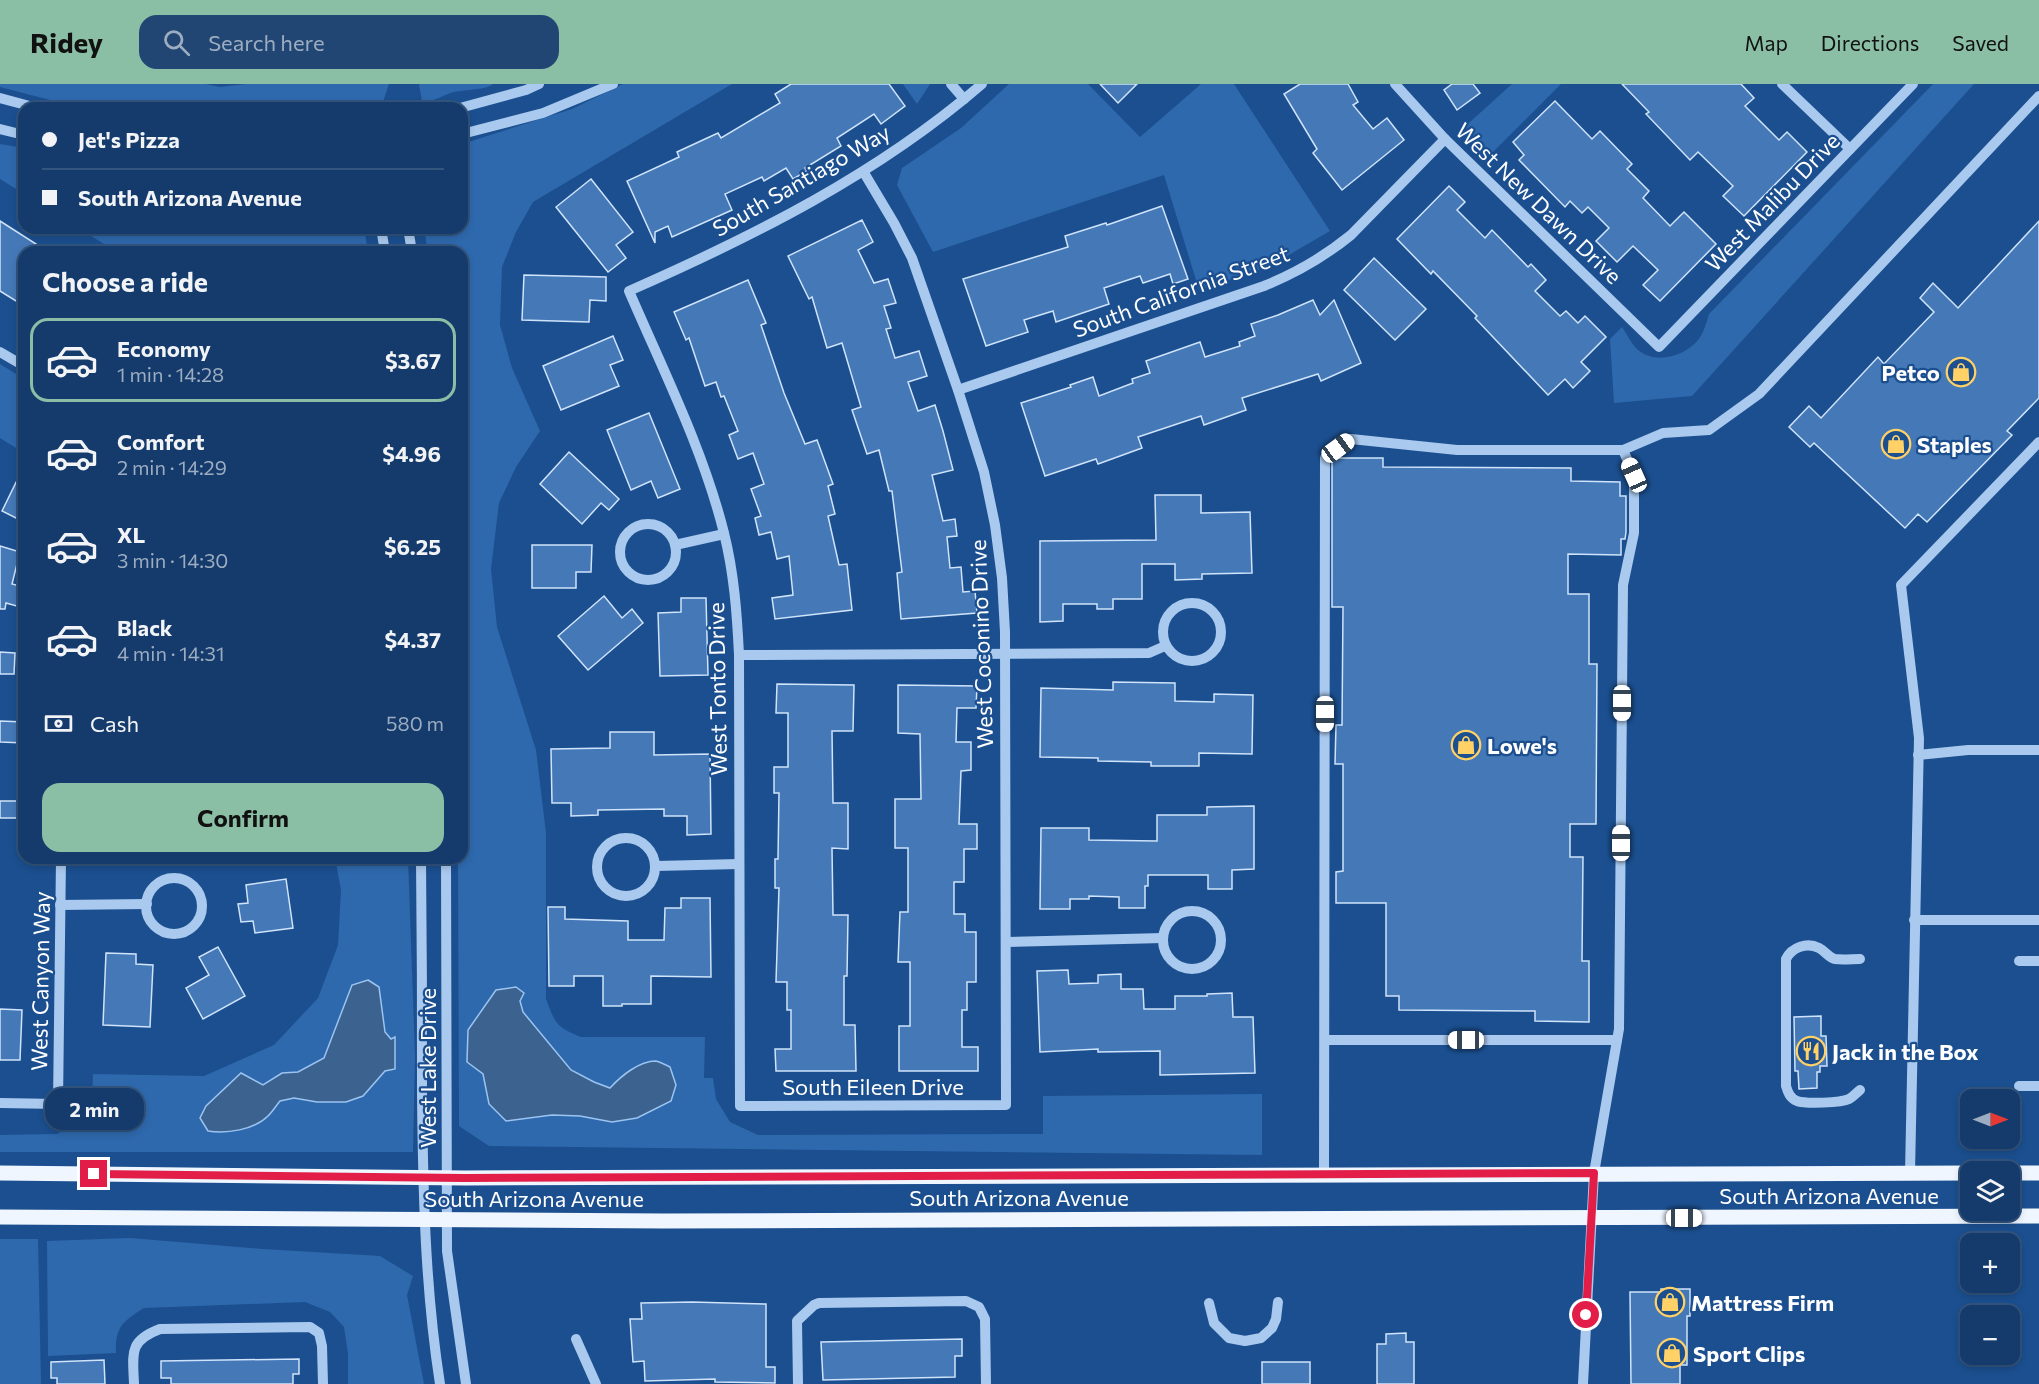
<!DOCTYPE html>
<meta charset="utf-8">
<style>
:root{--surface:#143b6b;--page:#214673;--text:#f1f3f6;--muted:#9dadc1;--line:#33557e;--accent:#8abfa5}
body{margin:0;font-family:Commissioner,sans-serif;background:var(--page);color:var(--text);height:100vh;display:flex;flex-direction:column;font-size:22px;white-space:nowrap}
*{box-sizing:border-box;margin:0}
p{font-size:20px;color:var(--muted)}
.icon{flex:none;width:33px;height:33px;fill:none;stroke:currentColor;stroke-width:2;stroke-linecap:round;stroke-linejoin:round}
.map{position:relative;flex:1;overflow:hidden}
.details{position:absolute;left:18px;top:162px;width:450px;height:618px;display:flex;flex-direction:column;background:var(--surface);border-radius:18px;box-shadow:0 3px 9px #0003,0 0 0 2px var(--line)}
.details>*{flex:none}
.banner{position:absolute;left:18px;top:18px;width:450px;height:132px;border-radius:18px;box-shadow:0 3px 9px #0003,0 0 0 2px var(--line);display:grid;align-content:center;height:132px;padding:0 24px;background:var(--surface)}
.needle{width:39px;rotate:90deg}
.buttons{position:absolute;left:1960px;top:1005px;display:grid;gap:12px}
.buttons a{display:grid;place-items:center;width:60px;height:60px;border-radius:12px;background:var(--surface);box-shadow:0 3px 9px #0003,0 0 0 2px var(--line);font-size:30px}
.end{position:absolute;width:27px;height:27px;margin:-14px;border:8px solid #e11d48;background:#fff;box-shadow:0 0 0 3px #fff}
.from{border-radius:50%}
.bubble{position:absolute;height:42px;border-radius:18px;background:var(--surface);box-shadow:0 3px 9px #0003,0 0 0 2px var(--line);font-size:20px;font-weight:700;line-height:42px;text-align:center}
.car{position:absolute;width:18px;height:36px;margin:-18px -9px;border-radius:8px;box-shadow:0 0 4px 2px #0007;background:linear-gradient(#fff 24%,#345 0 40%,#fff 0 76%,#345 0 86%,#fff 0)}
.banner b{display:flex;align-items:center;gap:21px;height:57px;font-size:22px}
.banner b+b{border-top:2px solid var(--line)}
.banner i{width:15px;height:15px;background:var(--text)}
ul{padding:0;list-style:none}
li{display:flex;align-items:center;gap:18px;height:84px;margin:0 12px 9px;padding:0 12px;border:3px solid transparent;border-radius:18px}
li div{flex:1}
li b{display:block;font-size:22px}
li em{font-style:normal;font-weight:700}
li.selected{border-color:var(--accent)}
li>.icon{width:54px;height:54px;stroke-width:1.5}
h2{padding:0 24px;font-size:27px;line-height:72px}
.pay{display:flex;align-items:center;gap:15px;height:66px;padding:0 24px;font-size:22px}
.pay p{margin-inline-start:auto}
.cta{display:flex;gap:12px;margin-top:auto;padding:12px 24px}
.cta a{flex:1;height:69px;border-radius:18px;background:var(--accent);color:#111;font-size:24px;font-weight:700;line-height:69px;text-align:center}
header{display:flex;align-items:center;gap:36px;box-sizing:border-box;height:84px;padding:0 30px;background:var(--accent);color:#111}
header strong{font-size:28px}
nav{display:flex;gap:33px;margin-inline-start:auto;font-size:21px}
.search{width:420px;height:54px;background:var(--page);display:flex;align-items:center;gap:15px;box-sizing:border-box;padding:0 21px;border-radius:18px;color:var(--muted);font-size:22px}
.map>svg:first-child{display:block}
</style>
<header>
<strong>Ridey</strong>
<div class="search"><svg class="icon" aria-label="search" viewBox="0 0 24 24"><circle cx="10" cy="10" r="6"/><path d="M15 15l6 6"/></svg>Search here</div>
<nav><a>Map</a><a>Directions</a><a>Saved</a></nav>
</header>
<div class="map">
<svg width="2039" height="1300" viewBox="0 0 2039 1300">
<rect width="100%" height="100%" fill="#1b4f8f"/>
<g fill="#2e69ad">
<polygon points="0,0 206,0 220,3 246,0 389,0 381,24 81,24 0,3"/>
<path d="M419,0H492V1C480,7 464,5 450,9C440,13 433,18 422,17Z"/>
<path d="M623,0H732L533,118L516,148L502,183L500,241L512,284L540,347L516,383L499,419L491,485L497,543L536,666L546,749V915C555,939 556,943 581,953H705L704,994H713L716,1015L730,1038L758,1051L1043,1050V1012L1262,1010V1071L489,1062L459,1042L458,774H462V168H428L424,144H462V60L572,25Z"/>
<polygon points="903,0 930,0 917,20"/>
<polygon points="1009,0 1088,0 1140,53 1201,0 1234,0 1330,147 1270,182 1199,206 1164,91 933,168 897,101 902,84 961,44"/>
<polygon points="1512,0 1561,0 1488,73 1460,47"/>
<path d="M1933,0H1974L1692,312L1614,319L1610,255L1622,243C1627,250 1632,261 1638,266C1656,281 1685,272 1698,256C1704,249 1706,239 1709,230Z"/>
<polygon points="0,60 24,64 24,110 0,95"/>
<polygon points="78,144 364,144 368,168 117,168"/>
<polygon points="0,280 24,295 24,369 0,354"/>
<polygon points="335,774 408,774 415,972 413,1068 0,1068 0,1051 57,1050 79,1038 92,1016 93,990 204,992 274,961 318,914 338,861 341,806"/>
<path d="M130,1154L263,1165L380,1172L413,1192L407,1211L424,1300H348V1270L344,1243L330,1228L305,1218L144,1224C123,1237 115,1243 116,1269L48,1272L47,1157Z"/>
<polygon points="0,1155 38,1155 41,1300 0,1300"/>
</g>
<g fill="#3c6290" stroke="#9cc4f0" stroke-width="1.5">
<path d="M368,896L379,903L385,948L391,955L395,953V985L385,987L363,1012L346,1018H317L294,1014L280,1017C276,1022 272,1028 268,1032C254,1046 226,1050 208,1047L200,1034L206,1022L241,989L263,1001L282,989L298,988L324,974L352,901Z"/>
<path d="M516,903L524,909L520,917L523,928L571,986L594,998L610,1004C621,992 639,977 656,977C660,978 666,981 670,983L676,1001L671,1017L637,1034L612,1038L580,1032L552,1031L506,1037L489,1020L483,990L467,978L468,946L496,906Z"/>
</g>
<g fill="#4478b7" stroke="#cfe3fa" stroke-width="1.5">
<polygon points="791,0 889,0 905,22 881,40 874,30 837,54 841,62 805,84 807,87 793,95 786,84 764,97 762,93 725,110 732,126 672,153 668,142 655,148 655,159 627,97 679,73 677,68 718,49 721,54 780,19 775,10"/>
<polygon points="1100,0 1137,0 1118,19"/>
<polygon points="1300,0 1348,0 1358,18 1353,21 1373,45 1387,34 1404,56 1342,106 1313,69 1317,65 1284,10"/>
<polygon points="1452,0 1473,0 1480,9 1457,26 1444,6"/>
<polygon points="1622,0 1741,0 1754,14 1745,22 1779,56 1787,48 1807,68 1744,132 1723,112 1733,102 1698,68 1690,76 1646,30 1649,28"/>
<polygon points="1555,17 1592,55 1600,47 1632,80 1627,85 1649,107 1643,114 1670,142 1684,128 1716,160 1660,217 1643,201 1658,186 1633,162 1617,178 1596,157 1609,144 1588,123 1582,129 1570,117 1565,123 1519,76 1524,71 1513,58"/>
<polygon points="591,95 633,148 616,161 626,174 608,188 556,123"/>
<polygon points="1449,102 1465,118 1457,126 1485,154 1492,146 1528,183 1531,180 1546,196 1535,207 1560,232 1566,227 1578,239 1585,232 1606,253 1581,278 1590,287 1573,304 1565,295 1548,311 1475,234 1477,232 1433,187 1431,190 1397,155"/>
<polygon points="1162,122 1188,195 1173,200 1170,190 1143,199 1140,192 1104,204 1109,220 1056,238 1053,227 1024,236 1028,248 986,262 963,195 1068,163 1065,152 1106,139 1107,141"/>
<polygon points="862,136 873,158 858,166 874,199 888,195 896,219 884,222 891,244 886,245 895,274 919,267 927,292 908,298 918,327 935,321 943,347 953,386 932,391 943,437 955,435 957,452 947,453 950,484 961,483 963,508 975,507 977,529 901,535 897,489 902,488 892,407 889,407 879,366 867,370 852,326 861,323 842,259 827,264 812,213 809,215 788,172"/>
<polygon points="0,137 36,160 30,168 24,168 24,222 0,207"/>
<polygon points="2039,137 2039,314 2007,347 2012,351 1927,438 1918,430 1905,444 1814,359 1810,363 1789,343 1809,322 1821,334 1878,273 1884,280 1934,228 1920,214 1933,199 1958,224"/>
<polygon points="1374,174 1426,225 1395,256 1344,206"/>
<polygon points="524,191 606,193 606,217 590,216 589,238 522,236"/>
<polygon points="748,196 766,239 761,241 784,309 805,360 817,356 833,400 828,402 835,430 828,432 839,481 847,480 852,526 775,535 772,514 793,511 789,472 777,475 771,448 759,451 755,434 761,432 751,405 764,400 753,369 738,375 729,351 738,347 724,312 721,313 716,298 705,302 689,254 686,256 674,228"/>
<polygon points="1313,216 1320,231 1334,216 1361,279 1321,297 1318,290 1242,314 1246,326 1204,341 1201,332 1138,353 1142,364 1098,380 1096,375 1045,392 1021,319 1071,303 1070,301 1093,293 1099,312 1133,299 1132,295 1150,289 1146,277 1200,258 1205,273 1240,262 1239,258 1255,252 1251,240 1278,231"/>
<polygon points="613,252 623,276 610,281 619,302 561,326 543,282"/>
<polygon points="649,329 680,405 658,414 651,397 631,406 607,346"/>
<polygon points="569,368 619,415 609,426 601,419 582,440 540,400"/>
<polygon points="1338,374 1383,374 1383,383 1571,384 1571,397 1620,398 1620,412 1626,412 1626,448 1625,455 1621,455 1621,471 1568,470 1568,510 1589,510 1589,580 1597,580 1596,740 1570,740 1570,773 1583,773 1582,877 1589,877 1589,938 1535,937 1535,927 1399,926 1399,912 1386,912 1386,819 1336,819 1336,788 1343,787 1343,680 1335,680 1336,641 1342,641 1343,523 1332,523 1332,378"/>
<polygon points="24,382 24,438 2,427"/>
<polygon points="1155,411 1201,411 1201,429 1250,428 1252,489 1202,490 1202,495 1175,496 1175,480 1142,480 1142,515 1113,515 1113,525 1097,525 1097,520 1063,520 1063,537 1040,538 1040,457 1156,456"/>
<polygon points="532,461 592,461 591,488 576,488 576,504 532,504"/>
<polygon points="0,462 20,468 12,500 24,503 24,524 6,519 5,525 0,525"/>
<polygon points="604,512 622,534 632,525 643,539 588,586 558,552"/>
<polygon points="681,514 706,514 708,591 660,592 658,529 681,528"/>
<polygon points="0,568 15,569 14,590 0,590"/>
<polygon points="1113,598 1175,599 1175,617 1214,618 1214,610 1253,611 1252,670 1199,669 1199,682 1151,682 1151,678 1098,677 1098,674 1040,673 1041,604 1113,606"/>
<polygon points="777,600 854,601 853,647 832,647 833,719 848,719 848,765 832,764 833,831 848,831 847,892 844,892 844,941 855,941 856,987 776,987 775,965 791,965 791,926 787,926 787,898 776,898 779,804 775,804 775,775 778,775 779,709 774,709 774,683 788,683 788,629 776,629"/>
<polygon points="898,601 977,602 976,624 957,624 956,658 971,658 971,686 961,687 959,740 977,740 977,765 964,765 964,798 954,798 954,830 965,830 965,848 976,848 976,898 967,898 967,926 962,926 962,963 978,963 978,987 899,987 899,942 910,942 910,878 898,878 900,828 908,828 908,764 895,764 895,715 921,715 920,650 898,649"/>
<polygon points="0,637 24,638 24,659 0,658"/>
<polygon points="610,648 654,648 654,671 710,670 711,750 687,751 687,732 664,732 664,725 598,726 598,731 571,732 571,719 552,719 551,665 610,664"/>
<rect x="0" y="717" width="17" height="17"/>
<polygon points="1254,722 1254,785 1232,786 1232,805 1208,805 1208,791 1148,791 1148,802 1145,802 1145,824 1119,824 1119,813 1089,812 1089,815 1070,815 1070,825 1040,825 1041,744 1089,744 1089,756 1157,757 1157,731 1207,731 1207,723"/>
<polygon points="286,795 293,844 255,849 253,837 241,838 238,820 248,819 246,801"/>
<polygon points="681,814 710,814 711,893 651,892 651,920 622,920 622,922 603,922 603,892 574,892 574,902 549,902 548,823 565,823 565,835 628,837 628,856 664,856 665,824 681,824"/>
<polygon points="218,863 245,912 203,935 186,904 209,891 199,873"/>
<polygon points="106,869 136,870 136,880 153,881 150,943 103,941"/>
<polygon points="1068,886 1069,900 1098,899 1098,891 1121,890 1121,905 1143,905 1144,925 1175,925 1175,912 1207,912 1207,910 1232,909 1233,933 1253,933 1255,989 1160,991 1160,967 1098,968 1098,965 1040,968 1037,887"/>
<polygon points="0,925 22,926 20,976 0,976"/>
<polygon points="1821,932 1821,952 1826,952 1827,982 1820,982 1820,988 1817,988 1817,1004 1799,1005 1798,987 1795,987 1794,933"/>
<polygon points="1661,1205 1690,1205 1690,1232 1687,1232 1687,1281 1680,1281 1680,1300 1631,1300 1630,1208 1661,1208"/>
<polygon points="692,1218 766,1220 766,1283 775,1283 775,1299 715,1298 715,1295 645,1297 644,1277 633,1278 630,1235 642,1235 641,1219"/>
<polygon points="1406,1249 1406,1258 1414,1258 1414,1300 1377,1300 1377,1260 1386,1260 1386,1250"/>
<polygon points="962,1255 962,1272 955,1272 955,1293 823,1296 821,1258"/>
<polygon points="299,1275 299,1290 293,1290 293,1300 171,1300 171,1294 161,1294 161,1277"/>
<polygon points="104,1276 105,1300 57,1300 57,1294 51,1294 51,1278"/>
<rect x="1262" y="1278" width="48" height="22"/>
</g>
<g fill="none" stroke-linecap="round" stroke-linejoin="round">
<g stroke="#a9c9ee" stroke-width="10">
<polyline points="951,0 964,15"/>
<polyline points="1395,0 1445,55 1659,263 1913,0"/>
<polyline points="1782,0 1850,65"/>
<polyline points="0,14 37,24"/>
<polyline points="460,24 526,6 539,0"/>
<polyline points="0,45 24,51"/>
<polyline points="462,50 543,29 613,0"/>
<path d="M863,87L894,139L912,174L958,306L984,388L995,441L1002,494L1005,548L1006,1021L740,1022L739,571C737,529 734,489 724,449C703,365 663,286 629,207C754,152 878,90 982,0"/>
<polyline points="381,144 385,168"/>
<polyline points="408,144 412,168"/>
<polyline points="0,268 24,282"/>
<path d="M958,306L1264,202C1296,189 1324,173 1351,151L1445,55"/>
<circle cx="648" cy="468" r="28"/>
<polyline points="675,461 724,450"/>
<circle cx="1192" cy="548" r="29"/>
<polyline points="739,571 1149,569 1165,562"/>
<polyline points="1918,671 1968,666 2039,666"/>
<circle cx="626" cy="783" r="29"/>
<path d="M421,774C422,853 422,931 422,1010C423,1107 425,1204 440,1300"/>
<polyline points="446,774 447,1167 466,1300"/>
<polyline points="656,782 739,780"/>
<circle cx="174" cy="822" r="28"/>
<polyline points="60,821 147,820"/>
<circle cx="1192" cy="856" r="29"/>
<polyline points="1914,836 2039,836"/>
<polyline points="1006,858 1163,854"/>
<polyline points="2019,877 2039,877"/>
<polyline points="1325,956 1617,956"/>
<polyline points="2019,1002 2039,1002"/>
<path d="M1860,1006C1856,1009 1853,1013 1849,1015C1841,1019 1805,1020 1797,1017C1790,1014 1788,1009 1786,1002V875C1792,863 1807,858 1819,864C1825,867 1829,874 1835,875C1843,876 1852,875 1860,875"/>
<polyline points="0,1019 58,1020 61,774"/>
<polyline points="1910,1089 1919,654 1901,501 2039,358"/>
<polyline points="1324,1090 1325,374 1351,355 1457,366 1623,366 1663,349 1709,346 1759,310 2039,12"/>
<polyline points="1209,1219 1214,1239 1229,1254 1245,1257 1261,1254 1272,1244 1276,1235 1278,1218"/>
<polyline points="576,1255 596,1300"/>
<path d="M134,1300C133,1270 128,1257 160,1245L310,1243L319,1249L322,1262L323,1300"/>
<polyline points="798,1300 797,1237 814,1221 819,1219 966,1217 979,1223 985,1235 986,1300"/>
<polyline points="1583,1300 1594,1089 1619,945 1623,501 1634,449 1634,391 1623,366"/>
</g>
<g stroke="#f0f6ff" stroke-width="15">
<polyline points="0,1089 465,1094 1971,1089"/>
<polyline points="2010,1089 2039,1089"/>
<polyline points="0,1133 664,1137 2039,1132"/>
</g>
</g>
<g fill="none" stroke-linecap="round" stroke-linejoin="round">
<polyline stroke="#e11d48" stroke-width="8" points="94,1090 465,1094 1594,1089 1586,1231"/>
</g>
<defs>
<g id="shop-ring" transform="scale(1.5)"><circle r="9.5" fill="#1b4f8f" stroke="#ffd166" stroke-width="1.5"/><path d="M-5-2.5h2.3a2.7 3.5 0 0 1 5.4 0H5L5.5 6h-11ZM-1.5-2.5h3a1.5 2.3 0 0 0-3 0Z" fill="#ffd166"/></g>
<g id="restaurant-ring" transform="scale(1.5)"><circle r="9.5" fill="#1b4f8f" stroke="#ffd166" stroke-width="1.5"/><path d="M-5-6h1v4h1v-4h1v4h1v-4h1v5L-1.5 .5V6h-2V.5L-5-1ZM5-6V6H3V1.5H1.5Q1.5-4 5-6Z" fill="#ffd166"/></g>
</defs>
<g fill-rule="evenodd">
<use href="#shop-ring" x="1961" y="288"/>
<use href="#shop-ring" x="1896" y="360"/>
<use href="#shop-ring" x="1466" y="661"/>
<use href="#restaurant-ring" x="1811" y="967"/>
<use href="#shop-ring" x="1670" y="1218"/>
<use href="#shop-ring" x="1672" y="1269"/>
</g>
<g text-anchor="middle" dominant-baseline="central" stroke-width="4.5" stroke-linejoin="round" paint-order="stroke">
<g font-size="22" fill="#fff" stroke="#1b4f8f">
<text transform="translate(801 96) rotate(-30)">South Santiago Way</text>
<text transform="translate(1772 118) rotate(-46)">West Malibu Drive</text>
<text transform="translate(1539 119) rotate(44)">West New Dawn Drive</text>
<text transform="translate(1181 207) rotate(-20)">South California Street</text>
<text transform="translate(981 560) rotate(-92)">West Coconino Drive</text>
<text transform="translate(717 605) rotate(-91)">West Tonto Drive</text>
<text transform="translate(40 897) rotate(-89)">West Canyon Way</text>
<text transform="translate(427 984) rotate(-90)">West Lake Drive</text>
<text x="873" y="1002">South Eileen Drive</text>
<text x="1829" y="1111">South Arizona Avenue</text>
<text x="1019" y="1113">South Arizona Avenue</text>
<text x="534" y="1114">South Arizona Avenue</text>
</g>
<g font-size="22" font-weight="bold" fill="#fff" stroke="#1b4f8f" text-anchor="start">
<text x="1940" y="288" text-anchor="end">Petco</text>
<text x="1917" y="360">Staples</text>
<text x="1487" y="661">Lowe's</text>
<text x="1832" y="967">Jack in the Box</text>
<text x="1691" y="1218">Mattress Firm</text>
<text x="1693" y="1269">Sport Clips</text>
</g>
</g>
</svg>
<div class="buttons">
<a><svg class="needle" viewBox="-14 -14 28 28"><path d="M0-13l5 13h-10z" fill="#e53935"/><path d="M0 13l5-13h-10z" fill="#9dadc1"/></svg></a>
<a><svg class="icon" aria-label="layers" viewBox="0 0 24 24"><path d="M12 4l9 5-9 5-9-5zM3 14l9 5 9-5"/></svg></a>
<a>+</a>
<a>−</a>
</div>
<i class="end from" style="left:1586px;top:1231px"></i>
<i class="end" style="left:94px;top:1090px"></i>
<div class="bubble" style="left:45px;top:1004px;width:99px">2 min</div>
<i class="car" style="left:1338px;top:364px;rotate:54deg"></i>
<i class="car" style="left:1634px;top:391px;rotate:336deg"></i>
<i class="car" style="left:1622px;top:619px;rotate:180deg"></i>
<i class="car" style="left:1325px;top:630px;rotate:180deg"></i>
<i class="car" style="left:1621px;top:759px;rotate:0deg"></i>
<i class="car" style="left:1466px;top:956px;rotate:270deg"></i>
<i class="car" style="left:1684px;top:1134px;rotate:90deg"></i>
<div class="banner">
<b><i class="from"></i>Jet's Pizza</b>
<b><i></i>South Arizona Avenue</b>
</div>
<section class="details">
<h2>Choose a ride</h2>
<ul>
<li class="selected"><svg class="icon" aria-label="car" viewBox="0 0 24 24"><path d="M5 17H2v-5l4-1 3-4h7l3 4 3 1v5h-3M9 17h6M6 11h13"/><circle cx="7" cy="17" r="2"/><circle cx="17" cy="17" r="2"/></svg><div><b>Economy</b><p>1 min · 14:28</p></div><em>$3.67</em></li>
<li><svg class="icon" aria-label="car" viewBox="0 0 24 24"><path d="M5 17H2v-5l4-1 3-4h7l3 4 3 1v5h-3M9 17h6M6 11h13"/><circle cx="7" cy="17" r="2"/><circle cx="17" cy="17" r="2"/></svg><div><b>Comfort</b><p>2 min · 14:29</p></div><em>$4.96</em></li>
<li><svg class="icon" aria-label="car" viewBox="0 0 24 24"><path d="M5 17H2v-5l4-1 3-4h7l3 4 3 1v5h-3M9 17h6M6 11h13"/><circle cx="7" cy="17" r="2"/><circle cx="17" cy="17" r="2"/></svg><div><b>XL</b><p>3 min · 14:30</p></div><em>$6.25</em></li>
<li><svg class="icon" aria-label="car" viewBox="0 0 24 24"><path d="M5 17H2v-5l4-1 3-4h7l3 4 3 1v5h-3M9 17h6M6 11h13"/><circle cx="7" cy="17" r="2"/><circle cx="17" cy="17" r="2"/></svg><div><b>Black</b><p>4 min · 14:31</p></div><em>$4.37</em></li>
</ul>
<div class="pay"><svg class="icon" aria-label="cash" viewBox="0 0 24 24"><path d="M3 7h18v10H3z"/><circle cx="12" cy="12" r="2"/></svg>Cash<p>580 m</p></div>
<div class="cta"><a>Confirm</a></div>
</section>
</div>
